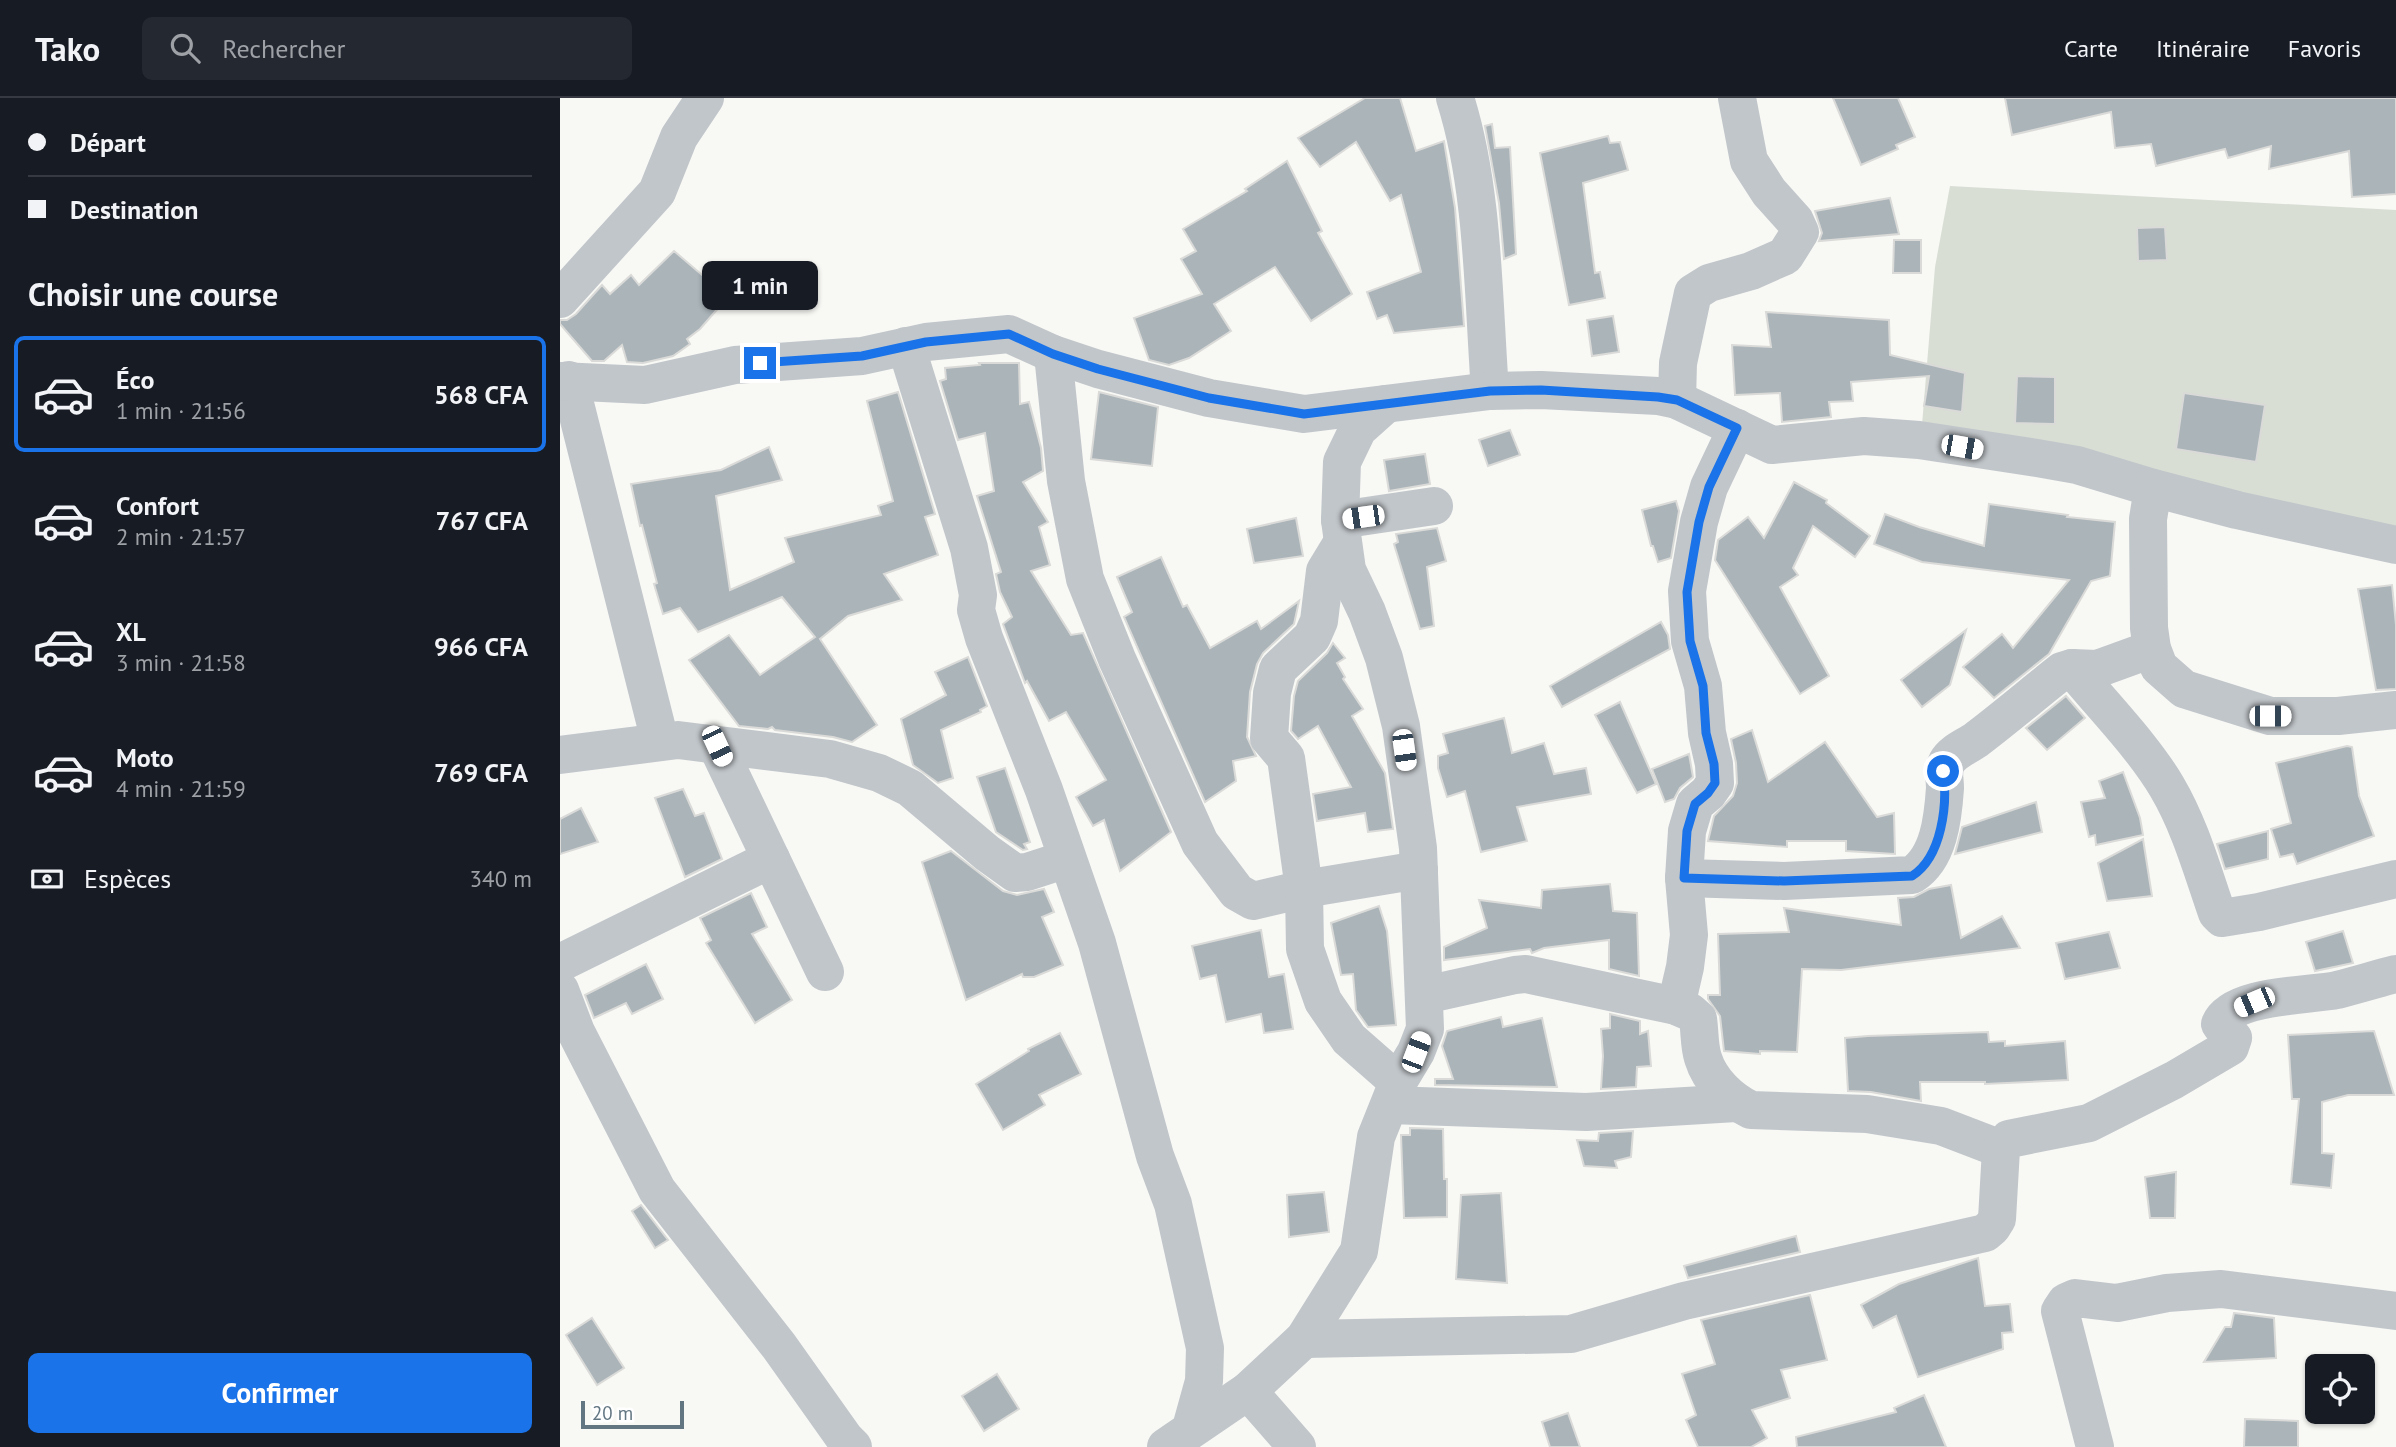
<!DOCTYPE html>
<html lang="fr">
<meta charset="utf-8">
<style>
:root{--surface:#171b24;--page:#242831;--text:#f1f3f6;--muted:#9ea1a6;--line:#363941;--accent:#1a73e8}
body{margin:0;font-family:"PT Sans",sans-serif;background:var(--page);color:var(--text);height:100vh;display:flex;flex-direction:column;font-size:26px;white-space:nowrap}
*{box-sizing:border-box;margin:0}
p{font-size:23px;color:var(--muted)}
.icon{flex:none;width:38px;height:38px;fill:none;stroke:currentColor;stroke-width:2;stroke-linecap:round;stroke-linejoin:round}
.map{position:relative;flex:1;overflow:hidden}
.panel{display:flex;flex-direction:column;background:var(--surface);width:560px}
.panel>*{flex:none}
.banner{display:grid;align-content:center;height:154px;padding:0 28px;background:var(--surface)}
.buttons{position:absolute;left:1745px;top:1256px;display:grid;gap:14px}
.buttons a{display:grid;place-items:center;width:70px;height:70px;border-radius:10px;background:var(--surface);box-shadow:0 2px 5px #0004;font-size:35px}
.scale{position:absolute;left:21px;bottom:18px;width:103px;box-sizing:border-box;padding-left:7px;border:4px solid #627682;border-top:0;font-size:19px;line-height:24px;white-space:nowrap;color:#627682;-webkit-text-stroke:5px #fff;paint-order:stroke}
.end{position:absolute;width:32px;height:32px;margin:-16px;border:9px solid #1a73e8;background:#fff;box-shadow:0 0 0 4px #fff}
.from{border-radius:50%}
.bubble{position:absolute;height:49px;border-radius:10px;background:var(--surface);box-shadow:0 2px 5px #0004;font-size:23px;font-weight:600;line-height:49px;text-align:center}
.car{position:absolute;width:21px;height:42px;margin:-21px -10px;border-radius:9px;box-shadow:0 0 5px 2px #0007;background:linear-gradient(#fff 24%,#345 0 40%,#fff 0 76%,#345 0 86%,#fff 0)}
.banner b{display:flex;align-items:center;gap:24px;height:66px;font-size:26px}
.banner b+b{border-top:2px solid var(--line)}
.banner i{width:18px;height:18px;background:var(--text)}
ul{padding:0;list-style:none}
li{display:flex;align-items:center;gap:21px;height:116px;margin:0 14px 10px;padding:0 14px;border:4px solid transparent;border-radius:10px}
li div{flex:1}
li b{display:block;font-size:26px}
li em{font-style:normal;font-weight:600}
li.selected{border-color:var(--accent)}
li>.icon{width:63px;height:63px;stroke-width:1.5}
h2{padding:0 28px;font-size:32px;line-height:84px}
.pay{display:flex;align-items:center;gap:18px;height:77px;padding:0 28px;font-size:26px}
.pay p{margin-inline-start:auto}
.action{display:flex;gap:14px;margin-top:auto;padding:14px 28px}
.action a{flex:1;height:80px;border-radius:10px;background:var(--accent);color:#fff;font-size:28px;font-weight:600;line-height:80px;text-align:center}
header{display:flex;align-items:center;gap:42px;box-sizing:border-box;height:98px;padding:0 35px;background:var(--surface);border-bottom:2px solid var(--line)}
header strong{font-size:33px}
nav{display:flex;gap:38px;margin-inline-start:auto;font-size:24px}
.search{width:490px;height:63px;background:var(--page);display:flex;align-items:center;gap:18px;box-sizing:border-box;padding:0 24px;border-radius:10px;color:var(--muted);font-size:26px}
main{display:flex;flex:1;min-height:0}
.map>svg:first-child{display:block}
</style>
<header>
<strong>Tako</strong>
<div class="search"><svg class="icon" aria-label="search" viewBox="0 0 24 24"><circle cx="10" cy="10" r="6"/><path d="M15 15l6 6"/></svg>Rechercher</div>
<nav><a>Carte</a><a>Itinéraire</a><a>Favoris</a></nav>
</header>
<main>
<section class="panel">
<div class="banner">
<b><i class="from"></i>Départ</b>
<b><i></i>Destination</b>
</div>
<h2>Choisir une course</h2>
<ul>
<li class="selected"><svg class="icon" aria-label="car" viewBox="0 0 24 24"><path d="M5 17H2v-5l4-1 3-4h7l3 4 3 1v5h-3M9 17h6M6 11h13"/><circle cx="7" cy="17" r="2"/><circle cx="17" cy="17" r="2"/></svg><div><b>Éco</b><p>1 min · 21:56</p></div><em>568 CFA</em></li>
<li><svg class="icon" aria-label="car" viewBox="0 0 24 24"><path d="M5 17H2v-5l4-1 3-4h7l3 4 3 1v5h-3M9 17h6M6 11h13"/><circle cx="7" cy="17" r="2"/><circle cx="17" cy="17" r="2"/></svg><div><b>Confort</b><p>2 min · 21:57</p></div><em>767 CFA</em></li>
<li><svg class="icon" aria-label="car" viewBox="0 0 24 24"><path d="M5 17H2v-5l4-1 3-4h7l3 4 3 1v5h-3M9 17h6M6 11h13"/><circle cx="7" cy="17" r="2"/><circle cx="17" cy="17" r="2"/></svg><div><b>XL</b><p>3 min · 21:58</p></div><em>966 CFA</em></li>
<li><svg class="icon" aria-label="car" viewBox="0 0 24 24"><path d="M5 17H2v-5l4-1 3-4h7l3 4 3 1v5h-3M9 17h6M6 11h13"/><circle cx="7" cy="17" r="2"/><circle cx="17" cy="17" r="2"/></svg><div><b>Moto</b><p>4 min · 21:59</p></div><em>769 CFA</em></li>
</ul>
<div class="pay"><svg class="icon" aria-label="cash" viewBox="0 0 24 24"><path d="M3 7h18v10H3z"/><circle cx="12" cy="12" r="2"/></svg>Espèces<p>340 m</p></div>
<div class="action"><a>Confirmer</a></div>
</section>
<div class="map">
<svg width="1836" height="1349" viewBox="0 0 1836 1349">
<rect width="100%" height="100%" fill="#f8f8f5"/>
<polygon fill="#d8ded4" points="1390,88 1836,112 1836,440 1361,339 1375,169"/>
<g fill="#aab4b9" stroke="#dadad8" stroke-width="2">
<polygon points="805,0 840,0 856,53 884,43 895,110 904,228 834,235 827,217 817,221 807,194 861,174 841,97 830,103 796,44 760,69 738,40"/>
<polygon points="1273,0 1338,0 1355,39 1336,47 1338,51 1301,67"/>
<polygon points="1445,0 1836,0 1836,96 1792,99 1789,53 1709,71 1711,48 1668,60 1665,51 1596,68 1591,46 1555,50 1551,14 1452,37"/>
<polygon points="932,26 935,50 950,49 956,156 944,161 939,105 925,28"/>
<polygon points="1048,38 1050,45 1060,44 1068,72 1023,85 1035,175 1040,174 1045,200 1009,207 980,55"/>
<polygon points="727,63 762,133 758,135 792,196 751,223 715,169 654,206 671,233 629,260 609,267 589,262 574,220 642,196 621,161 636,153 623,131 687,93 685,91"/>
<polygon points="1330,100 1339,136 1259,143 1262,135 1255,113"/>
<polygon points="1605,129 1607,162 1578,163 1577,130"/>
<polygon points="1334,142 1361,142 1361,175 1333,175"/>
<polygon points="114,153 168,199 140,231 127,241 130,246 113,258 83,265 67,264 62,247 44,263 32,263 0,226 0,222 7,222 16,216 42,187 50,196 71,177 79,187"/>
<polygon points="1206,214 1329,222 1330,257 1405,275 1402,314 1364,308 1369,278 1291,284 1293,303 1269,304 1271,319 1222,324 1220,295 1175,297 1172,247 1211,249"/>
<polygon points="1053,218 1059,254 1032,258 1027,222"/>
<polygon points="419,265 459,265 460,306 469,304 481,350 483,373 463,384 488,424 479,429 490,467 471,473 511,537 523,535 611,734 560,773 544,722 533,728 516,699 546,682 506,614 489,623 467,583 465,585 443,526 452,519 440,494 436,476 441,474 417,398 434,393 425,335 398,342 380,283 386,281 385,270 420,267"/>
<polygon points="1457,278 1495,279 1495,326 1455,325"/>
<polygon points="338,294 375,416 365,419 378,457 324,476 342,502 288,518 260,541 317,627 292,644 273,639 215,632 212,629 208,631 179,628 129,562 169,537 200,577 255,539 222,499 138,534 120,510 103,516 94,486 97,485 82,427 80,428 71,386 161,372 209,349 222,382 156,398 170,492 234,464 225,440 321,417 318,408 333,403 307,303"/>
<polygon points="539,294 598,309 592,368 531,361"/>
<polygon points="1624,295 1705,307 1696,364 1616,351"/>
<polygon points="950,332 960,357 928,368 919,342"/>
<polygon points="865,356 870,386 829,393 824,362"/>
<polygon points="1234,384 1267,402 1266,405 1310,438 1295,459 1253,428 1233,470 1238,477 1220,489 1269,578 1240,596 1155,462 1158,442 1188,419 1204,440"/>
<polygon points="1116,403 1119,413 1111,460 1098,464 1093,448 1091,448 1082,412"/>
<polygon points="1429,406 1508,417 1507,419 1555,424 1550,478 1531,483 1489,556 1434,600 1403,569 1442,536 1453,550 1509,482 1362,464 1314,446 1325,416 1359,429 1424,448"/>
<polygon points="736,420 743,458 694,465 687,431"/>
<polygon points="877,430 886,463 867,469 874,528 860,531 834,446 838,444 836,436"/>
<polygon points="601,459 623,509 627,507 650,550 697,523 701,531 739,503 734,526 703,555 697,566 690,594 687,639 696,658 673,663 676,683 645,704 564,519 572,514 557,479"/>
<polygon points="1832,487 1836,527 1836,591 1816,592 1798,491"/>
<polygon points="1101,524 1108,537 1110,551 1002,609 990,588"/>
<polygon points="1406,532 1390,587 1362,609 1341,582"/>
<polygon points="773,545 785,560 777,565 785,579 783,581 803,611 792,618 825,675 833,731 808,734 805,715 757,723 753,696 791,689 758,628 738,641 731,633 734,598 738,583 767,555"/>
<polygon points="408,559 427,608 420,612 421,614 381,632 393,680 378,685 353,667 341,621 386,597 375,574"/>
<polygon points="1506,598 1525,620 1487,652 1466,630"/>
<polygon points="1060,604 1096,686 1077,695 1035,617"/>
<polygon points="944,620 952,655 984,645 994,676 1026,670 1031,696 957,709 967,743 921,754 905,693 887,699 878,670 878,658 888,655 883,636"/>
<polygon points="1192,632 1208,684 1265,644 1317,719 1334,715 1335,756 1286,753 1286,743 1227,743 1227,749 1148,743 1154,718 1173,698 1177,685 1176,665 1171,641"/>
<polygon points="1787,648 1792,649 1799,698 1814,738 1737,766 1733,756 1720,759 1711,731 1731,725 1716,665"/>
<polygon points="1129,656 1133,679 1120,690 1114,701 1105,704 1092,671"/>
<polygon points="445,670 470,744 464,746 467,751 463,752 436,734 417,679"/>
<polygon points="1563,674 1580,720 1583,737 1536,747 1535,737 1529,739 1521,704 1545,700 1539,683"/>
<polygon points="123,691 135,718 144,715 162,761 125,779 95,700"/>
<polygon points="1476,704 1482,734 1395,756 1402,729"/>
<polygon points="21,710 38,744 0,756 0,721"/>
<polygon points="1708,733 1708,761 1665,771 1657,746"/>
<polygon points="1583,741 1592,798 1547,803 1538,765"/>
<polygon points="391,753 443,793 457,797 484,791 494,814 482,819 503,867 474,879 463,879 462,876 406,902 362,764"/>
<polygon points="1050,786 1053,813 1077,815 1079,878 1049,871 1049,842 984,850 972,855 970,851 884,862 884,849 927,830 919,802 981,810 982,792"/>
<polygon points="1391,787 1401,840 1442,818 1460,850 1281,872 1242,871 1237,954 1200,953 1200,956 1164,953 1160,918 1148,901 1148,897 1160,897 1158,836 1229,834 1224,810 1341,827 1338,800 1354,799 1369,791"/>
<polygon points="191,795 207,829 192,836 232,902 195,925 146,845 151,842 140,820"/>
<polygon points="819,808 827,833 836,927 808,929 796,912 793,876 781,877 771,825"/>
<polygon points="701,832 709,879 724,876 733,931 704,935 701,916 666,924 656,877 640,881 632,848"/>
<polygon points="1783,833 1793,865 1755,873 1746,844"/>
<polygon points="1549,834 1560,870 1505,881 1496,845"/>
<polygon points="86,866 103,901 72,916 66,905 34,920 25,897"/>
<polygon points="1050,916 1080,923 1080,936 1088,933 1091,968 1077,969 1076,989 1041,991 1043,958 1041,931 1050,930"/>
<polygon points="941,919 943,929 982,920 997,989 875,987 875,981 893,981 882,948 887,933"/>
<polygon points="1814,933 1834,997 1788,997 1762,1004 1762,1055 1774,1056 1771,1090 1731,1086 1739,1001 1732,1001 1728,937"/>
<polygon points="1428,934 1429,944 1445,943 1445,948 1505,943 1508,982 1425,986 1425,984 1360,984 1361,1003 1311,994 1288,993 1285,940 1308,938"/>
<polygon points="500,935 521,976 479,997 485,1007 443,1032 416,986 469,953 468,951"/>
<polygon points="850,1030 883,1031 884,1081 887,1081 887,1119 844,1120 841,1037 850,1037"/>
<polygon points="1073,1033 1071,1059 1055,1063 1057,1070 1024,1068 1017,1042 1038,1043 1039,1035"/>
<polygon points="1616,1074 1615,1120 1590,1120 1585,1079"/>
<polygon points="764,1094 769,1134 729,1139 727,1097"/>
<polygon points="941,1095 947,1185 896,1181 901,1097"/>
<polygon points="81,1107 108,1142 95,1150 72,1113"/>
<polygon points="1236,1138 1240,1154 1128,1180 1124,1168"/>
<polygon points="1418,1160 1425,1208 1450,1206 1453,1234 1442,1235 1443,1251 1358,1279 1336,1218 1313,1230 1301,1207 1339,1186"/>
<polygon points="1250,1197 1267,1262 1221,1272 1230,1300 1192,1312 1207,1340 1191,1349 1138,1349 1126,1322 1136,1317 1122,1276 1155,1266 1141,1222"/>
<polygon points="1674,1215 1714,1220 1716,1260 1644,1264 1665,1229 1671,1229"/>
<polygon points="32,1220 64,1270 37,1287 6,1237"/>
<polygon points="437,1276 459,1311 424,1333 402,1298"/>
<polygon points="1364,1297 1386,1349 1237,1349 1236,1339 1336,1314 1334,1310"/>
<polygon points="1008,1315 1020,1349 990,1349 982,1324"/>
<polygon points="1685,1321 1738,1323 1738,1349 1684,1349"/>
</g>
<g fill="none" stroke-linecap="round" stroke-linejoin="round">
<g stroke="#c1c6ca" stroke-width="38">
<path d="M895,0C924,91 923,198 930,293"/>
<polyline points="0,201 97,94 119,39 145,0"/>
<polyline points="346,248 409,450 418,497 416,512 424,540 484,692 537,845 595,1058 613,1106 645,1250 644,1283 631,1330"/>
<polyline points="493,256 506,383 525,481 557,561 640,745 677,794 693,803 744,791 859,772"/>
<polyline points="9,282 100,643"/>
<polyline points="0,283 85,287 175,267 302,258 366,244 449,236 493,256 538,271 649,300 744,316 930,293 981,292 1098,298 1117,302 1212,347 1304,338 1359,342 1477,360 1517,367 1593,390 1677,412 1836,447"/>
<polyline points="1117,302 1118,265 1133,195 1149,185 1191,173 1225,158 1240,134 1235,123 1209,94 1189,63 1177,0"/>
<polyline points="1593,390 1588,421 1589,530 1592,551 1599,569 1624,591 1710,618 1778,618 1836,612"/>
<polyline points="780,422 874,408"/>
<polyline points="782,445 765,473 759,523 752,539 718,571 712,595 709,640 726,660 744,791 745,851 763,903 789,941 838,984"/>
<path d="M1512,570C1542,607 1583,648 1607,689C1630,728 1642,772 1657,815L1662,820L1699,814L1836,781"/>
<polyline points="157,648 265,874"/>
<polyline points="0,657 118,642 270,661 319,675 350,690 427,755 455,775 467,774 507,761"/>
<path d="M1124,780L1224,783L1352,777C1379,760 1383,720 1385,690C1385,680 1382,673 1387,664C1393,653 1408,648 1417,641C1446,619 1474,595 1502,573L1512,570L1537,571L1592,551"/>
<polyline points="0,865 211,761"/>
<polyline points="0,892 16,934 97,1092 219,1248 285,1341 293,1349"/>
<path d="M865,897L955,877L966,876L1116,908L1130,914L1138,921C1140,934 1139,948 1143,960C1150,983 1170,1002 1191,1012L1307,1016L1381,1028L1441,1051"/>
<polyline points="1116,908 1125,869 1129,837 1124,780 1127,733 1135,706 1148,695 1155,685 1154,666 1147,635 1143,588 1130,543 1127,493 1139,424 1149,389 1177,330"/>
<polyline points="830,1007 1026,1014 1176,1005"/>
<path d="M744,1241L1011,1236L1124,1203L1425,1135L1432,1129L1437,1121L1441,1051L1449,1041L1529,1025L1614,982L1670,949L1673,940L1660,926C1673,896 1749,898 1777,892C1797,887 1816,881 1836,876"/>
<polyline points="688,1293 737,1349"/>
<polyline points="606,1349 688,1293 744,1241 799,1153 816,1039 838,984 856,954 865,931 858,750 841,628 824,560 807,514 787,472 780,422 782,364 798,331 826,306"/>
<polyline points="1535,1349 1500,1213 1506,1204 1515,1200 1557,1205 1607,1195 1661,1191 1836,1213"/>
</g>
</g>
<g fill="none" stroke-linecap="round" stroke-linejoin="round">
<path stroke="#1a73e8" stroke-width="9" d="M200,265L302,258L366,244L449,236L493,256L538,271L649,300L744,316L930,293L981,292L1098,299L1117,302L1177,330L1149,389L1139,424L1127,494L1130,543L1143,588L1146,635L1154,666L1155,685L1148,695L1135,706L1127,733L1124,780L1224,783L1352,778C1382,759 1388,706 1383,673"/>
</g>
</svg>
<div class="buttons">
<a><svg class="icon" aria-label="locate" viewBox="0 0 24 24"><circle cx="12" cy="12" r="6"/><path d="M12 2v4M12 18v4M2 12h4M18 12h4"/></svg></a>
</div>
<div class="scale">20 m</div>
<i class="end from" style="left:1383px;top:673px"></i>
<i class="end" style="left:200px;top:265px"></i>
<div class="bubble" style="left:142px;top:163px;width:116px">1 min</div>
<i class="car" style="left:1402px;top:349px;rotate:100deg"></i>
<i class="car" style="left:803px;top:419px;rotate:262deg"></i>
<i class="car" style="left:1710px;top:618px;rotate:90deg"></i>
<i class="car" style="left:157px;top:648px;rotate:155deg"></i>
<i class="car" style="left:844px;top:652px;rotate:172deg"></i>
<i class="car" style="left:1694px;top:904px;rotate:247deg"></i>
<i class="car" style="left:856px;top:954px;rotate:21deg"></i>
</div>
</main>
